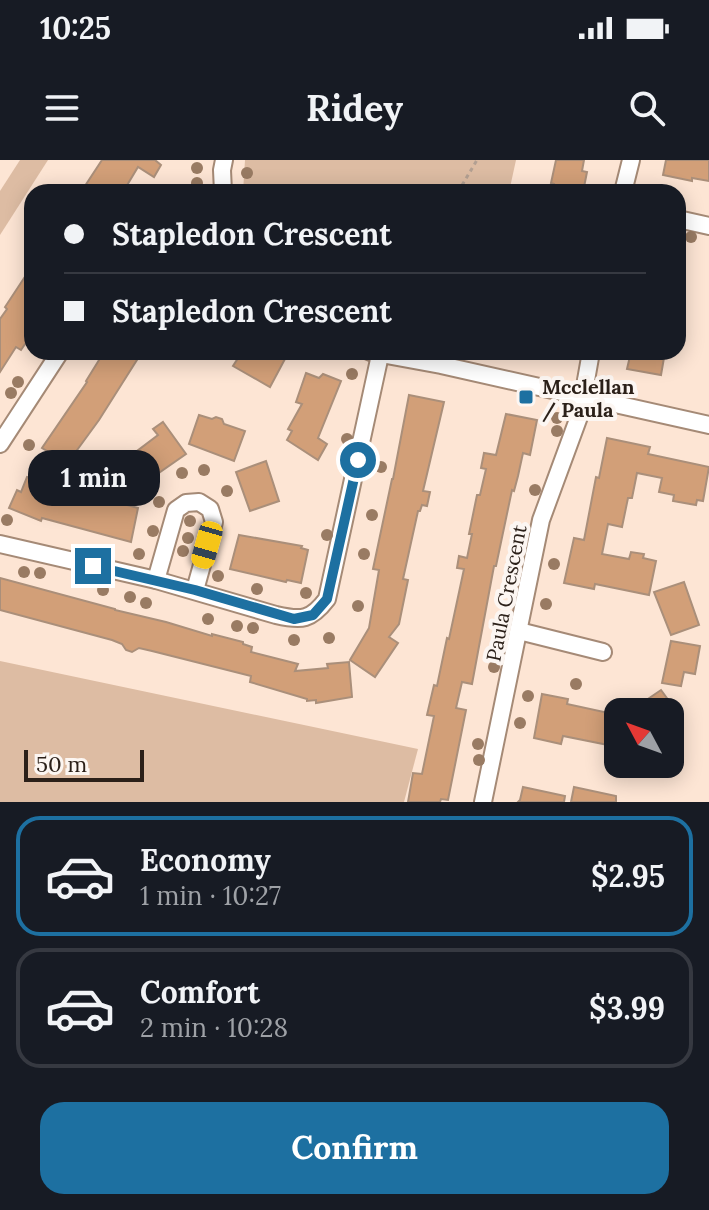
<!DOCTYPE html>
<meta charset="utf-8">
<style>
:root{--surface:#171b24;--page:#242831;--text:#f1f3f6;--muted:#9ea1a6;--line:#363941;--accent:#1d70a1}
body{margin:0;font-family:Lora,serif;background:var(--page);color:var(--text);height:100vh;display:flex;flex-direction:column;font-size:30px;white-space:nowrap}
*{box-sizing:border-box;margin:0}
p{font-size:26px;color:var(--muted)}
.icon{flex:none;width:44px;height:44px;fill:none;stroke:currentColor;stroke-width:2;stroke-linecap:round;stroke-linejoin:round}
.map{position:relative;height:642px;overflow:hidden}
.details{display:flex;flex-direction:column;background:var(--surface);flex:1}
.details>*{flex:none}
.banner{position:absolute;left:24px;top:24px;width:662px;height:176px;border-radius:24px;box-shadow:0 4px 20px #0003;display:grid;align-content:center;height:176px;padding:0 40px;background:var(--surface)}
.needle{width:52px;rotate:311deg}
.fabs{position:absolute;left:604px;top:538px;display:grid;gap:16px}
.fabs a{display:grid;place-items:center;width:80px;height:80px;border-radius:16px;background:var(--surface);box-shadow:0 4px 20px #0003;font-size:40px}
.scale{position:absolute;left:24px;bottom:20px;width:120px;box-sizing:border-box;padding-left:8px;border:4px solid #2b2019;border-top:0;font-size:22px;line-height:28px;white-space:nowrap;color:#2b2019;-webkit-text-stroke:6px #fcf6f2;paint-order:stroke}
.end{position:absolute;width:36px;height:36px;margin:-18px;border:10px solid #1d70a1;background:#fff;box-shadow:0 0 0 4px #fff}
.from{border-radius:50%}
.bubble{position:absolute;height:56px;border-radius:24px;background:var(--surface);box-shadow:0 4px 20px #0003;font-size:26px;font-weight:800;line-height:56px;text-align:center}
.car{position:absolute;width:24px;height:48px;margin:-24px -12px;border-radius:10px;box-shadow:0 0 6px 2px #0007;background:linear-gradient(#f5c518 24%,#345 0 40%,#f5c518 0 76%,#345 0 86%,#f5c518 0)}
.banner b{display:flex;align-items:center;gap:28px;height:76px;font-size:30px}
.banner b+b{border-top:2px solid var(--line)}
.banner i{width:20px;height:20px;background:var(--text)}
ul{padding:14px 0 0;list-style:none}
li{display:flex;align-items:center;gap:24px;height:120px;margin:0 16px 12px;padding:0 24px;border:4px solid var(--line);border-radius:24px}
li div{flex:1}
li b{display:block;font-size:30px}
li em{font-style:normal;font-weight:800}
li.selected{border-color:var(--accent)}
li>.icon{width:72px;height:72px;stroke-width:1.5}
.cta{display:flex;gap:16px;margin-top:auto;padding:16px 40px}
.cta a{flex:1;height:92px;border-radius:24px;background:var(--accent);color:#fff;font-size:32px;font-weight:800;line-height:92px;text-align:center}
.status{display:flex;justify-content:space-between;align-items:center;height:56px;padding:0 40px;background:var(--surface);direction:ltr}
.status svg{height:22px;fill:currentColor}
header{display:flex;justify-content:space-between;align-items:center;height:104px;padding:0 40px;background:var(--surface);font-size:36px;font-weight:800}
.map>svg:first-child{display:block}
</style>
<div class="status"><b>10:25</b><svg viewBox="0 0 49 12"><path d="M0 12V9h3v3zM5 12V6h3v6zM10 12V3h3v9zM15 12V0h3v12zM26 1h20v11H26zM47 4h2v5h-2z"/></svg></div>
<header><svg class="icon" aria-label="menu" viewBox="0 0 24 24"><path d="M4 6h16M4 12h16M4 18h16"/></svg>Ridey<svg class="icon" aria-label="search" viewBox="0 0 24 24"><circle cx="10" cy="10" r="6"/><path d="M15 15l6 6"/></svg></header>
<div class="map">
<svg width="709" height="642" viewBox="0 0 709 642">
<rect width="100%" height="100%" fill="#fde5d4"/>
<g fill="#ddbca3">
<polygon points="20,0 48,0 0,75 0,31"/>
<polygon points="245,0 516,0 509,32 243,32"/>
<polygon points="0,501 418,589 404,642 0,642"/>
</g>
<g fill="#d29f78" stroke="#aa8f7a" stroke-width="2">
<polygon points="102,0 155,0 161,5 154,17 138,7 123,32 81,32"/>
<polygon points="556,0 584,0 582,11 587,12 583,32 552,32 554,24 551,23"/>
<polygon points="666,0 709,0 709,21 692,18 692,21 663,15"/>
<polygon points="32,106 32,174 21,190 16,187 0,212 0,159 7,149 5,147"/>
<polygon points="104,192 142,192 99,260 72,297 64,292 60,299 42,288 87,222 86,221"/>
<polygon points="242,192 272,192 285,199 270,227 233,206"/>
<polygon points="631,192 665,192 661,215 627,209"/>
<polygon points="306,213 319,218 323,214 341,221 318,278 327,284 318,300 287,280 292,271 288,269 302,244 296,242"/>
<polygon points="409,235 444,242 423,331 430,332 427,346 422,345 420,351 418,351 403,419 408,420 399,464 389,477 398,483 375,517 350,500 369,468 379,410 373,409 392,319 393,319"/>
<polygon points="506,254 537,260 530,295 523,293 518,316 514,331 512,330 496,406 494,406 472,524 462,522 456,548 466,550 448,640 441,639 440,642 408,642 413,613 422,614 434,556 427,555 434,525 437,526 447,478 449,479 464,409 457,408 459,396 467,398 472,374 469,374 477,335 480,335 486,309 481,308 484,293 496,295"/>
<polygon points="199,255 212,259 216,257 222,259 224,264 245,271 234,301 189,284"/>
<polygon points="163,262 186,294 150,319 133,294 158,275 153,269"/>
<polygon points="607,278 650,287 648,294 709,307 703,341 697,340 696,345 673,341 674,335 659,332 662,318 637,313 632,338 628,338 622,367 608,364 602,394 629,399 631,392 644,394 643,398 656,401 649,435 595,424 594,429 564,423 574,378 584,380 596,317 599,318"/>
<polygon points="266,301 279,341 250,351 236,312"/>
<polygon points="27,317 53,328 105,342 106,339 138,348 131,382 42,358 41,361 9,348 17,330 21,332"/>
<polygon points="239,375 302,386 301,388 308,390 301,423 287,420 286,422 230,409"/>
<polygon points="0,418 115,449 115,450 166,462 212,476 212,474 243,482 243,484 252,487 251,492 298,504 295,511 328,508 327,504 349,502 352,537 316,543 316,540 307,541 307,539 250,522 251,516 152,491 139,488 132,492 126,490 122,484 112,480 0,450"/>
<polygon points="684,422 699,465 671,475 654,432"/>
<polygon points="671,481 700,486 695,514 684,512 681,526 662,523"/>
<polygon points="661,530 677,552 648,552 642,543"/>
<polygon points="542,534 568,539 567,544 618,555 618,587 563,576 561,584 534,578"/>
<polygon points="523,627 565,636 564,642 518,642 520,640"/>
<polygon points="574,627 616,636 616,642 571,642"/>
</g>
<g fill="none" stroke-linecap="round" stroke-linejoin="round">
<g stroke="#a58a76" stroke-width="20">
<g id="minor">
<polyline points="223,32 222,10 224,0"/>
<polyline points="623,32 631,0"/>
<polyline points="678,59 709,66"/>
<polyline points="370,192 441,205 709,265"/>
<polyline points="0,284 60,192"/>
<path d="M0,384L156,420L276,455C302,461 311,460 327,439L380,195"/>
<polyline points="156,420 176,350 186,343 199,342 210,349 214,362 195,430"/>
<polyline points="519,471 603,492"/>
<polyline points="483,642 541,360 580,254 591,192"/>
</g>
</g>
<polyline stroke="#b3a092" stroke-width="3" stroke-dasharray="4 4" stroke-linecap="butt" points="458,32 477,0"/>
<use href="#minor" stroke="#fff" stroke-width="16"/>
</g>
<g fill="#997b63">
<circle cx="197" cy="8" r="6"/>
<circle cx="247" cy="13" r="6"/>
<circle cx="197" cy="23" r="6"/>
<circle cx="691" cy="77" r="6"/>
<circle cx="352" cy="214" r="6"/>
<circle cx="18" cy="222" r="6"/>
<circle cx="11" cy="233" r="6"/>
<circle cx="557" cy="258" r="6"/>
<circle cx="557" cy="271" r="6"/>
<circle cx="347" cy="279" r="6"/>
<circle cx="29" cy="285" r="6"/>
<circle cx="381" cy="307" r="6"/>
<circle cx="204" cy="310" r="6"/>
<circle cx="182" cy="313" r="6"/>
<circle cx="535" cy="330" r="6"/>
<circle cx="227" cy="331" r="6"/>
<circle cx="159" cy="342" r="6"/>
<circle cx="372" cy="355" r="6"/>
<circle cx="7" cy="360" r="6"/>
<circle cx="190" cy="361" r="6"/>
<circle cx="153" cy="371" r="6"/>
<circle cx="327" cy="375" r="6"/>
<circle cx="188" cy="378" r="6"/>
<circle cx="183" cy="391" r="6"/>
<circle cx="518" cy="392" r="6"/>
<circle cx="139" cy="394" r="6"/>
<circle cx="364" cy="394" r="6"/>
<circle cx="554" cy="404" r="6"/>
<circle cx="24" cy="412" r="6"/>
<circle cx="40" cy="413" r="6"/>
<circle cx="218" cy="416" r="6"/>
<circle cx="257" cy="429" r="6"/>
<circle cx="103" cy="430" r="6"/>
<circle cx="306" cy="433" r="6"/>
<circle cx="130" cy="437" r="6"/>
<circle cx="146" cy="443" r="6"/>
<circle cx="546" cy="444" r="6"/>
<circle cx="358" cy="446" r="6"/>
<circle cx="208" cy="459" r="6"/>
<circle cx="237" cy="466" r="6"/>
<circle cx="253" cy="468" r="6"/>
<circle cx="329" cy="478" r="6"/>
<circle cx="294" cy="480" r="6"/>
<circle cx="501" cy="483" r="6"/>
<circle cx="494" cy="507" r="6"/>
<circle cx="576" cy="524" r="6"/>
<circle cx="528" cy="536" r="6"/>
<circle cx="520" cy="563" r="6"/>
<circle cx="478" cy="584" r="6"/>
<circle cx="479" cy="600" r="6"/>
</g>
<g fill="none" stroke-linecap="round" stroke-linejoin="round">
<polyline stroke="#1d70a1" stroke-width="10" points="93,406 195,430 294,459 313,455 327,439 358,300"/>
</g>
<rect fill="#1d70a1" stroke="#fcf6f2" stroke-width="3" x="518" y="229" width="16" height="16" rx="4"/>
<g text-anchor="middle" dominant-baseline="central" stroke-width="8" stroke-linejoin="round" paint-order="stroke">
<g font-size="20" font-weight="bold" fill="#2b2019" stroke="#fcf6f2" text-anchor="start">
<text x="542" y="226">Mcclellan<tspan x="542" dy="23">/ Paula</tspan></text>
</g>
<g font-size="20" fill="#2b2019" stroke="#fcf6f2">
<text transform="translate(506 433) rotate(-79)">Paula Crescent</text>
</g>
</g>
</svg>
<div class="fabs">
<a><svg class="needle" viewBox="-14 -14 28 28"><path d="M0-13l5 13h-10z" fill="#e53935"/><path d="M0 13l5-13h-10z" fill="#9ea1a6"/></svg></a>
</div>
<div class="scale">50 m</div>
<i class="end from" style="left:358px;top:300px"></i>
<i class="end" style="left:93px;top:406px"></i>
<div class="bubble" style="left:28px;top:290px;width:132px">1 min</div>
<i class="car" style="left:207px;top:385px;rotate:196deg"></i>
<div class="banner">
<b><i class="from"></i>Stapledon Crescent</b>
<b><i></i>Stapledon Crescent</b>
</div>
</div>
<section class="details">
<ul>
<li class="selected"><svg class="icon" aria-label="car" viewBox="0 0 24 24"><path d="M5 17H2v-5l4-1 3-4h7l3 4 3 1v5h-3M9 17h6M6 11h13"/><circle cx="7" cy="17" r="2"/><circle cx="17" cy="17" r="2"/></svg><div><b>Economy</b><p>1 min · 10:27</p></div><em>$2.95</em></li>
<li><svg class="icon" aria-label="car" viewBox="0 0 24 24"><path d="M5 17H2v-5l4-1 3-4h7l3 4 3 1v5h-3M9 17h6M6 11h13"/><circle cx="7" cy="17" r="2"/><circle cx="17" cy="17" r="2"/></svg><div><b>Comfort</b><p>2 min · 10:28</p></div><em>$3.99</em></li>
</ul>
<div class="cta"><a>Confirm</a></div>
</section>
